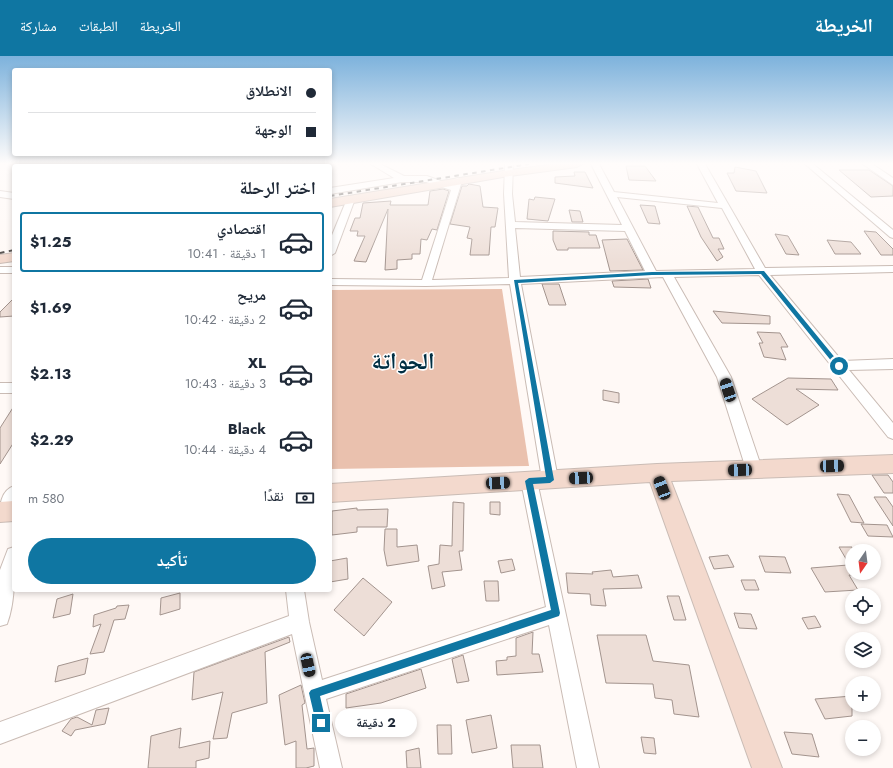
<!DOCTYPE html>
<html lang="ar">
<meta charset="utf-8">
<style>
:root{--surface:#fff;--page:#f6f6f7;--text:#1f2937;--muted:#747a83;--line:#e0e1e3;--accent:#0f76a2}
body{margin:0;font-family:Jost,"Noto Naskh Arabic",sans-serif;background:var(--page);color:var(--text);direction:rtl;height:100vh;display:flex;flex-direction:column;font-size:15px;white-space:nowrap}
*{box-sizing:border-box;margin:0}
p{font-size:13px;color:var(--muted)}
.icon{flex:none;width:22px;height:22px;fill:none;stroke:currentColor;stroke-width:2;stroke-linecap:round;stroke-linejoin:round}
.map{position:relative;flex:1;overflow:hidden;direction:ltr}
.panel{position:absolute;left:12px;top:108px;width:320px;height:428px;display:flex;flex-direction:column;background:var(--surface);border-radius:4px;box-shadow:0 2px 6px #0003;direction:rtl}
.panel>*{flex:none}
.banner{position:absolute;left:12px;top:12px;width:320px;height:88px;border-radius:4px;box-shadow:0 2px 6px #0003;direction:rtl;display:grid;align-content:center;height:88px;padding:0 16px;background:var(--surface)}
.needle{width:26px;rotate:194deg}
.controls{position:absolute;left:845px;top:488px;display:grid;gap:8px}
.controls a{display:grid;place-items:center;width:36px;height:36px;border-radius:50%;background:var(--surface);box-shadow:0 2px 6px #0003;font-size:20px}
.end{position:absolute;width:18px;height:18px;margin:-9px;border:5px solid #0f76a2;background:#fff;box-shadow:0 0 0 2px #fff}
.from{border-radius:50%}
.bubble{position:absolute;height:28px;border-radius:14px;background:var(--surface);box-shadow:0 2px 6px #0003;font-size:13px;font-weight:700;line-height:28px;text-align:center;direction:rtl}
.car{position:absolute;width:12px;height:24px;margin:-12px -6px;border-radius:5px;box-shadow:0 0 3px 1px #0007;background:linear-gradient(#222 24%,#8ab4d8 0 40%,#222 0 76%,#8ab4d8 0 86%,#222 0)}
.banner b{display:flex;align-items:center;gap:14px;height:38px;font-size:15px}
.banner b+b{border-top:1px solid var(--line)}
.banner i{width:10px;height:10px;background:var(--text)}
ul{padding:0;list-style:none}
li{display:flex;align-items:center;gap:12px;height:60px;margin:0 8px 6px;padding:0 8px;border:2px solid transparent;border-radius:4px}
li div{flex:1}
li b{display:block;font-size:15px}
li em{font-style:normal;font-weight:700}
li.selected{border-color:var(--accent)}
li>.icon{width:36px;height:36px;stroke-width:1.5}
h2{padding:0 16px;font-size:18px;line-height:48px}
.pay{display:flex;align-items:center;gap:10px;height:44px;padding:0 16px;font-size:15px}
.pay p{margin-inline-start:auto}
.primary-button{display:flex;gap:8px;margin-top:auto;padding:8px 16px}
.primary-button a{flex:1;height:46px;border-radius:24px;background:var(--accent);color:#fff;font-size:16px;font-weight:700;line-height:46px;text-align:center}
header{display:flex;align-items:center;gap:24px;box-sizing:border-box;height:56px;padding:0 20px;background:var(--accent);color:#fff}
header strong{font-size:19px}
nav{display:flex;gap:22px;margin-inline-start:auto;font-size:14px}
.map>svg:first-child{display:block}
</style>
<header>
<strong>الخريطة</strong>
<nav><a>الخريطة</a><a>الطبقات</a><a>مشاركة</a></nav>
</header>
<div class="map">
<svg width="893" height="712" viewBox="0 0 893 712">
<rect width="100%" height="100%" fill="#fff9f6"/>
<polygon fill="#eac1ae" points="502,233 529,410 330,413 330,234"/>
<g fill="#edded7" stroke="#a3948e">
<polygon points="626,110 645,110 656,125 629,124"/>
<polygon points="735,111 756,115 767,137 736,135 727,117 734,117"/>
<polygon points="839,114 869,114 893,130 893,140 871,141"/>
<polygon points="574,116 585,116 593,132 555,127 555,121 575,120"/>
<polygon points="469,128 480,130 483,151 498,152 495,171 491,171 489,199 470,199 472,183 467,182 470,171 450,168 462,130 467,130"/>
<polygon points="443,133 449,135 437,174 432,173 427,184 421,183 420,198 412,198 412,203 397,204 397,213 385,214 388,153 366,206 354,205 365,180 357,180 358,175 350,175 355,162 360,162 363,147 391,145 390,149 428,149 430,135"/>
<polygon points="535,141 555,143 548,165 527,163 529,143 534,144"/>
<polygon points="640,149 655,150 660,168 648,167"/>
<polygon points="687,150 698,151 713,182 719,182 724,193 718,193 723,201 717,205 701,181"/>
<polygon points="569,154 580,155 583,166 572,166"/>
<polygon points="553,175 589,176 589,179 596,179 600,192 568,192 568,194 557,194 553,184"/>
<polygon points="864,175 876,176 893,193 893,199 881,199"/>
<polygon points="775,178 788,180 799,199 786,198"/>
<polygon points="627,183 643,214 610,215 602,184"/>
<polygon points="827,184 851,186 861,198 835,198"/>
<polygon points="648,223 651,232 614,231 612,225"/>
<polygon points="542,228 559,228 566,249 549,249"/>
<polygon points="14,242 14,260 0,261 0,256"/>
<polygon points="713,255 770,260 770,268 722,267"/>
<polygon points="757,276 780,277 788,291 781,291 786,304 764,301 759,287 763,287"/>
<polygon points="788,322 831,323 838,334 796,333 819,349 787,369 752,343"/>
<polygon points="603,334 619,337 619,347 603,344"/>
<polygon points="14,350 14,386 0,408 0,372"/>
<polygon points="872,419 888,419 893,426 893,437 884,437"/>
<polygon points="837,438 849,439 864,467 851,466"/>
<polygon points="874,441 886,441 893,451 893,470"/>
<polygon points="453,446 464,447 463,495 459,495 462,514 442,516 445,530 432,533 428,510 439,508 440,489 452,490"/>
<polygon points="490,446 500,446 500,459 490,458"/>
<polygon points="357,452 357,454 388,453 387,471 357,471 357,476 332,479 332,455"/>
<polygon points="861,468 887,469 893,481 868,480"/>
<polygon points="385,473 397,473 397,491 417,489 419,505 387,510 384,494"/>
<polygon points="839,491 852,491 852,513"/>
<polygon points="728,499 734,511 714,513 709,501"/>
<polygon points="759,500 785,501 791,517 765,516"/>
<polygon points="347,502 348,523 330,526 330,505"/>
<polygon points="512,503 515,514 501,517 498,505"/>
<polygon points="848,509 854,519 849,519 858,534 825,536 811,512"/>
<polygon points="611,514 613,521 638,519 642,532 603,533 606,550 591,549 590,538 568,537 566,517 593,518 592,516"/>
<polygon points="363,522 392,546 364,580 334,554"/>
<polygon points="741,524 755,524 759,534 745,534"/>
<polygon points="484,525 498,525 499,545 486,545"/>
<polygon points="180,537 180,553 160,559 161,542"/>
<polygon points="73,538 70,558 53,562 57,543"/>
<polygon points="667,540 679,540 686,564 674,564"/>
<polygon points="129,549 125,563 114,564 104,596 90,598 101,568 93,571 94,559 116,552 117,550"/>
<polygon points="734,557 751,558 757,573 739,572"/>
<polygon points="815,560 821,571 808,573 802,562"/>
<polygon points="533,576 532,598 539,598 543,616 497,619 496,605 507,604 507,601 516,600 516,582"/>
<polygon points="597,579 646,579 653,605 689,609 699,661 674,658 672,644 655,642 653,628 606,627"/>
<polygon points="289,581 290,586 265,596 267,647 232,657 227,682 213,683 223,636 192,644 194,616"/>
<polygon points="463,599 469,625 457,627 452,603"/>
<polygon points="88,602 85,618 55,626 58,610"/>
<polygon points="421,613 426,632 381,647 346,652 346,638"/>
<polygon points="301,629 305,647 302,649 307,693 314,692 314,710 306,712 296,712 296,685 285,689 279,639"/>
<polygon points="852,640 852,660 825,663 815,643"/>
<polygon points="109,652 105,668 75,674 71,680 62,675 71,663 77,661 92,669 96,654"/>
<polygon points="407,657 408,673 389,675 389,660"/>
<polygon points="491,659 497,692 472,697 466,664"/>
<polygon points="437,669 451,669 452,698 438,698"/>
<polygon points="181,672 179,692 210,685 209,702 196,705 196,712 148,712 151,680"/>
<polygon points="784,676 812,678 819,701 792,698"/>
<polygon points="641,681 654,682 656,698 644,697"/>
<polygon points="511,689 540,689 543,712 513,712"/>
<polygon points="419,692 421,712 407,712 406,695"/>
</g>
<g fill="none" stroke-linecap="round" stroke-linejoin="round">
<g stroke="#cabcb5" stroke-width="2">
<g id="street">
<polygon points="49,108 76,108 81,110 51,110"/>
<polygon points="112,108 121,108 119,110 110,110"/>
<polygon points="223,108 231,108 230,110 221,110"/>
<path d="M371,108H380L404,120H427L452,129L455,123L458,122L462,125L432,224L509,222L504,138L505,108H513L512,138L515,166L622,169L591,108H599L614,136L718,147L697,108H705L765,212L893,210V216L770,219L842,305L893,303V313L849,314L893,367V383L888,381L759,219L674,221L731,321L762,413L759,418L754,419L749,418L746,413L717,321L663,221L521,228L558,423L556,428L550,430L544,428L542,423L510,228L426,230L330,229V223L422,224L451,134L426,126H402L330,138V132L394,122ZM617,141L722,152L755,213L656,215ZM515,172L625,175L645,215L520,221Z"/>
<polygon points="805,108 813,108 893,174 893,182 890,181"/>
<polygon points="863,108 872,108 893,122 893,129"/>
<polygon points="0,135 14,137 14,143 0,141"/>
<polygon points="351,140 355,143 335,197 330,200 330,184 347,143"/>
<rect x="0" y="211" width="14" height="6"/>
<rect x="0" y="327" width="14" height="10"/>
<polygon points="529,418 535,420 537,425 599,712 577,712 549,569 326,643 342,712 320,712 292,578 0,688 0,666 289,560 286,534 304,534 309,566 322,624 546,551 521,425 523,420"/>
<path d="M14,430V452L9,461L3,463L0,462C0,450 0,435 14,430Z"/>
<path d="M14,491C14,516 16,544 7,568L0,570V514L8,493Z"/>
</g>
</g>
<g stroke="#cabcb5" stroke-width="2">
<g id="secondary">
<polygon points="556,108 582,108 577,111 503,121 330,151 330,143 503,115"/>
<polygon points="14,197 14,205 0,207 0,199"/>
<polygon points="893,399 893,417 671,425 782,712 752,712 650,426 330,446 330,428 657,408"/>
<polygon points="14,445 14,465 0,466 0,446"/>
</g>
</g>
<use href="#street" fill="#fff" fill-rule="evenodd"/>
<use href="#secondary" fill="#f3d9cd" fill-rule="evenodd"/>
<g stroke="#47423f" stroke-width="2" stroke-dasharray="4.5 4.5" stroke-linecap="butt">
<polyline points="330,140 529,108"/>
<polyline points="0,197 14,194"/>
</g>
</g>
<linearGradient id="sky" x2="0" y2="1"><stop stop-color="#7db2dc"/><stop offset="0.52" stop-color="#fffcfb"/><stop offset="1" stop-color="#fffcfb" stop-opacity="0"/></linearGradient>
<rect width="893" height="207" fill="url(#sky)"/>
<polygon fill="#0f76a2" points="764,215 841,309 841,312 837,312 761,218 652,219 518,227 554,424 550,427 533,428 560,557 559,560 320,640 326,667 324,671 321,672 317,671 309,637 311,634 551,554 525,425 529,422 546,421 514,224 652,216"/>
<g text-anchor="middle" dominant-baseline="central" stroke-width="3" stroke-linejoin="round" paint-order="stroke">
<g font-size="23" font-weight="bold" fill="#002f43" stroke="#fff">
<text x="403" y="305">الحواتة</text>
</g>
</g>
</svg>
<div class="controls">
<a><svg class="needle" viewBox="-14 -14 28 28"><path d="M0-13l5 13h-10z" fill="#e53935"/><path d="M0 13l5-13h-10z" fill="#747a83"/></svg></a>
<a><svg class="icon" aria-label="locate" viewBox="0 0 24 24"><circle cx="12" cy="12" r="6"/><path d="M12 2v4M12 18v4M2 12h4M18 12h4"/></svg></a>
<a><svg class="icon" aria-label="layers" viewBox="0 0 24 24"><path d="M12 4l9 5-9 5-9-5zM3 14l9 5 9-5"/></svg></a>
<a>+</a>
<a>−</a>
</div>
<i class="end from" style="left:839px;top:310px"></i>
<i class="end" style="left:321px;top:667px"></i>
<div class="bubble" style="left:335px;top:653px;width:82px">2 دقيقة</div>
<i class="car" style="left:728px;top:334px;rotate:342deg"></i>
<i class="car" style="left:832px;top:410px;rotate:88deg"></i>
<i class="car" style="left:740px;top:414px;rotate:268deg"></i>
<i class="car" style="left:581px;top:422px;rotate:267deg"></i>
<i class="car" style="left:498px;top:427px;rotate:87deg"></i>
<i class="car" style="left:662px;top:432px;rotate:339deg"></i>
<i class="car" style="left:308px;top:609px;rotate:168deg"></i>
<div class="banner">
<b><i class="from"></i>الانطلاق</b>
<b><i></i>الوجهة</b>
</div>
<section class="panel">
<h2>اختر الرحلة</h2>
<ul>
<li class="selected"><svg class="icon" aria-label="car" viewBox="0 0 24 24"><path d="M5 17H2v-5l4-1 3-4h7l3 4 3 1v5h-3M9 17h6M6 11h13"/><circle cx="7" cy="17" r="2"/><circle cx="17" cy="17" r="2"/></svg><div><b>اقتصادي</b><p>1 دقيقة · 10:41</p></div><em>$1.25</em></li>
<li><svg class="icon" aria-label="car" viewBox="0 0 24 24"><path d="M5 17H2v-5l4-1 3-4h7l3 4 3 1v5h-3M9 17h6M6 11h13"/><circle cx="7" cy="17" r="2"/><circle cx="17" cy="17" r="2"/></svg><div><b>مريح</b><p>2 دقيقة · 10:42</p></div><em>$1.69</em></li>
<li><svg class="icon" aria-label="car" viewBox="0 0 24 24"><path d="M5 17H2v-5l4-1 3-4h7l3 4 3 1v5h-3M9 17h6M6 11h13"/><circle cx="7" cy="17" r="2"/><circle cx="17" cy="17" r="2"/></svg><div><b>XL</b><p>3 دقيقة · 10:43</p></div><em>$2.13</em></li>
<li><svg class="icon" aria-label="car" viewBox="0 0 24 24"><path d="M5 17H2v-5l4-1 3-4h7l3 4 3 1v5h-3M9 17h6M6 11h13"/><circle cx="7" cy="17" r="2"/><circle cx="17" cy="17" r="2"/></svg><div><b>Black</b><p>4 دقيقة · 10:44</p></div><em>$2.29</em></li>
</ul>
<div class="pay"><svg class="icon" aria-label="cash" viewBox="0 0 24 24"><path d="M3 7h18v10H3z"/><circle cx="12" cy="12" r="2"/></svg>نقدًا<p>580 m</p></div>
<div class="primary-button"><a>تأكيد</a></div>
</section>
</div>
